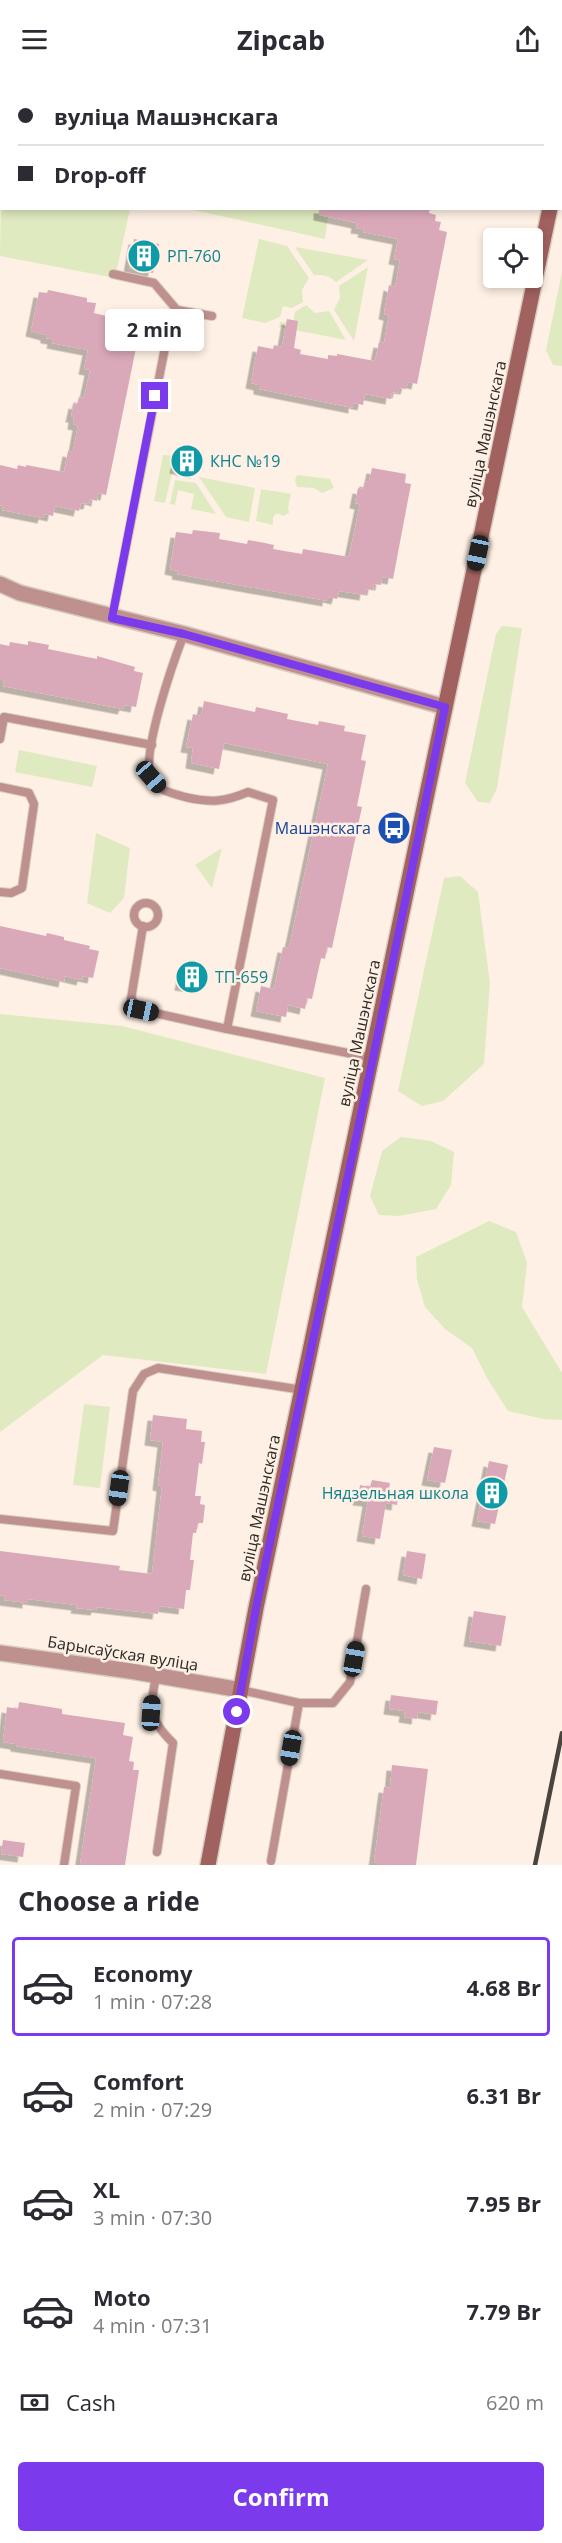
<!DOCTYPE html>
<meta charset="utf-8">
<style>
:root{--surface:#fff;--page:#f7f7f7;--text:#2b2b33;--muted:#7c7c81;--line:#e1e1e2;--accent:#7c3aed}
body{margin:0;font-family:"Open Sans",sans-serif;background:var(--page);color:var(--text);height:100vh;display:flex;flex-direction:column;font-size:22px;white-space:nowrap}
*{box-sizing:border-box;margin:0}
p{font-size:20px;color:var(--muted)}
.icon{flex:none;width:33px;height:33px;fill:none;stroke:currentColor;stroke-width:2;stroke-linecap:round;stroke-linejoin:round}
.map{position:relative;height:1787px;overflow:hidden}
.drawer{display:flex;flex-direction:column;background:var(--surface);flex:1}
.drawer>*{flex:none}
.hud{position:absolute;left:0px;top:0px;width:562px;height:132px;box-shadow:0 3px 9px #0003;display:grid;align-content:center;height:132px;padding:0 18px;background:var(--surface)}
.controls{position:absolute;left:483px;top:150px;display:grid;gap:12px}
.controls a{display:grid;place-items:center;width:60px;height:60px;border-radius:6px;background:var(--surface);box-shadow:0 3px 9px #0003;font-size:30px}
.end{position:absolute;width:27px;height:27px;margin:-14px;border:8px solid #7c3aed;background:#fff;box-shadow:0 0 0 3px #fff}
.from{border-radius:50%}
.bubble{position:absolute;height:42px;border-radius:6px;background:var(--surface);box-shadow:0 3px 9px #0003;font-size:20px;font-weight:700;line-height:42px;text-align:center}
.car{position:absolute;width:18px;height:36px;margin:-18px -9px;border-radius:8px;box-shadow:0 0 4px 2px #0007;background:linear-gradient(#222 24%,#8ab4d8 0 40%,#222 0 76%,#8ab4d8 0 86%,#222 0)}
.hud b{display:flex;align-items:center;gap:21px;height:57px;font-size:22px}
.hud b+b{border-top:2px solid var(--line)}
.hud i{width:15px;height:15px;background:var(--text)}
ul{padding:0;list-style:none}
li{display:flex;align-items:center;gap:18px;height:99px;margin:0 12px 9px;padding:0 6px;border:3px solid transparent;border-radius:6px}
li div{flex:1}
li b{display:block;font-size:22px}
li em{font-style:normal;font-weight:700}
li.selected{border-color:var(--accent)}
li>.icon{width:54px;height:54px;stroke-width:1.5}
h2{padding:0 18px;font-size:27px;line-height:72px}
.pay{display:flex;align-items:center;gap:15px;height:66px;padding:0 18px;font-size:22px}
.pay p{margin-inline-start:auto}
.button{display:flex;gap:12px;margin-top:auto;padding:12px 18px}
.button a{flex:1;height:69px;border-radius:6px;background:var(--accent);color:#fff;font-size:24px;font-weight:700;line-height:69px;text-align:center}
header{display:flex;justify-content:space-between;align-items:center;height:78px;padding:0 18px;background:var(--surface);font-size:27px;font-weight:700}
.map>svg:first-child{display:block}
</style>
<header><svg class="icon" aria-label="menu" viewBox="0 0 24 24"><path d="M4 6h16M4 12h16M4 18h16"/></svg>Zipcab<svg class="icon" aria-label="share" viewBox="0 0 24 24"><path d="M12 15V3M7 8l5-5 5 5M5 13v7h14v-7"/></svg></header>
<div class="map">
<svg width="562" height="1787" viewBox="0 0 562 1787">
<defs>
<filter id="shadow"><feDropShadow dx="-5.5" dy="5.5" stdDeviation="0" flood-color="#0004"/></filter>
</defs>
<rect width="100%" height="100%" fill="#fef0e4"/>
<polygon fill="#f8e4d2" points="23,0 282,0 20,2"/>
<g fill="#dfeac0">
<polygon points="282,0 547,0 278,1"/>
<polygon points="1,120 2,130 130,131 115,200 0,178"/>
<polygon points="189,131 329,131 325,161"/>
<polygon points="259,161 287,168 309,200 302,212 303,224 292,230 283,228 280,239 265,245 242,240"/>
<path d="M295,169L368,182L336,204C329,197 323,197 314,197Z"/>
<polygon points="368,189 354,263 334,232 340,220 339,208"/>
<polygon points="562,194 562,288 553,287 546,272"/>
<polygon points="306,227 315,235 329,233 346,262 279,249 280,244 293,245 295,234"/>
<polygon points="163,377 176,378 165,425 154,423"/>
<polygon points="297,397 330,401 334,410 322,415 314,410 297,409 295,402"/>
<polygon points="199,399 255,410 249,444 226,439"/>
<polygon points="175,402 196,405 216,436 191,431 194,416 178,412 175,427 170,426"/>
<polygon points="261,411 291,416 288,429 289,435 283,438 277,435 273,439 273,447 256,443"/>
<polygon points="502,548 522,550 497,710 490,725 478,724 465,705 496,556"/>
<polygon points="19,672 97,688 92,709 15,694"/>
<polygon points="96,755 130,770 124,820 110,835 87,825"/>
<polygon points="222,770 212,810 195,787"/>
<polygon points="460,798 478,814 490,905 484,986 443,1023 422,1028 398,1013 444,800"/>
<polygon points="0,936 122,948 325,1000 266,1296 103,1277 0,1354"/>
<polygon points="401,1059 431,1063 454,1074 451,1107 436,1131 399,1138 379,1137 370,1118 382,1073"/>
<polygon points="489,1143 516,1154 527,1185 522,1229 562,1295 562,1342 544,1341 508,1333 487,1300 472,1270 445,1251 425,1229 417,1201 416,1179"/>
<polygon points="84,1326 110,1329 100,1410 73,1407"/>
</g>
<g fill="#daa9b9" filter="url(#shadow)">
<polygon points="319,130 430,130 429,135 436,137 435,143 441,144 439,152 447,154 417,306 408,304 406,311 399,310 398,315 392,314 391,321 365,316 363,327 354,325 354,330 259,311 259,307 251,305 258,268 273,271 274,267 282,269 287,241 298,243 294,270 301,272 300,276 328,281 328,277 337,278 337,276 375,283 379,264 384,265 389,237 384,236 389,207 395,209 400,182 394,181 398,161 363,154 364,151 356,150 357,145 319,137"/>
<polygon points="134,161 159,166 153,195 129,190"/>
<polygon points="48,212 87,220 87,224 96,225 94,235 119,241 118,245 124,247 123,253 131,255 129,264 137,265 106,417 98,415 97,423 90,421 89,426 81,425 79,433 55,428 53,438 44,436 43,440 2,432 3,428 0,427 0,387 17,391 18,387 26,389 26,387 64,394 68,373 73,374 78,347 73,346 74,339 71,339 74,325 77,326 79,319 84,320 90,292 84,291 88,272 52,265 53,261 46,260 46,257 31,253 39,214 47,215"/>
<polygon points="179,372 200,376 196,395 175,390"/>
<polygon points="372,390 406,396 405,405 411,406 393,501 382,499 381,507 374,506 373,512 366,511 365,517 339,513 337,521 328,519 328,523 177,496 178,493 170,491 176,454 192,456 193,452 220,455 219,461 247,466 248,462 265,465 274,467 273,471 302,476 303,471 349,479 360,426 355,425 358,410 363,411 365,403 369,404"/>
<polygon points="28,563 49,567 48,571 97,581 97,578 135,589 134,593 143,595 136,629 125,627 123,631 3,608 4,602 0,602 0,566 9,568 10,564 28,567"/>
<polygon points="204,623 255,634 256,629 288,636 287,641 318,647 319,643 345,648 344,653 366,657 361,682 366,683 357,728 362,729 332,870 327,869 325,881 321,880 312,921 307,920 305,931 288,927 286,939 256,933 261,908 274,911 283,869 289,870 328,686 224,665 219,691 191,685 193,670 186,669 193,636 201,638"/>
<polygon points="0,848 46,858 47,855 64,859 64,862 90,868 89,871 99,873 93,900 83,898 82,902 65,898 64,904 0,890"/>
<polygon points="184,887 204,891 201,910 180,907"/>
<polygon points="153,1337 187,1341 186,1351 202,1353 201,1364 205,1364 202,1386 199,1385 195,1418 201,1418 200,1426 205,1427 203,1445 198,1445 196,1455 193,1455 190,1482 194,1482 190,1512 186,1512 184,1531 159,1528 158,1536 97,1529 96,1532 76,1530 77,1527 28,1521 28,1525 4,1522 5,1518 0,1517 0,1473 120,1488 119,1492 152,1496 162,1408 158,1407 163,1364 150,1362"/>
<polygon points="434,1369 452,1372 445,1405 427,1402"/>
<polygon points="489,1383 508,1387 495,1446 477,1443"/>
<polygon points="372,1402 390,1405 389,1411 399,1413 397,1427 386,1425 380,1461 362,1458 368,1423 358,1422 360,1407 370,1409"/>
<polygon points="407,1473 426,1476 422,1501 403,1497"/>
<polygon points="474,1533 506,1538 501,1568 469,1563"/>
<polygon points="391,1617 438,1623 436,1637 418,1634 417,1641 404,1639 405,1633 389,1631"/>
<polygon points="19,1624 62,1631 62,1636 125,1645 123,1657 133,1659 129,1683 134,1684 133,1692 139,1692 125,1787 80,1787 96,1680 16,1668 16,1666 3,1664 7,1629 18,1631"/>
<polygon points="392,1687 428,1691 416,1787 378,1787 378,1785 374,1784 384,1709 390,1710"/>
<polygon points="3,1762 25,1765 23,1779 1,1776"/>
</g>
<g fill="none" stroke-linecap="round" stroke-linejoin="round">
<g stroke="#d9ccc2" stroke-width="10">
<g id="service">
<polyline points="85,2 89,0"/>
<polyline points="0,39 2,38"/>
<polyline points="113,196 154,205 177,232"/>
<polyline points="112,540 171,239 177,232 212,238"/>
<path d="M184,556C174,582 141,675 151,699C157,713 172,715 185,719C210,725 225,724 248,714L273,722L227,951L373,980"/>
<polyline points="0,661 4,639 152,667"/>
<polyline points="0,709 29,715 34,726 22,810 11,815 0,814"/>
<circle cx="146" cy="837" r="12"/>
<polyline points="143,848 131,921 141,932 227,951"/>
<polyline points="0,1441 113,1453 133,1313 144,1296 158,1290 303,1312"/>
<path d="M156,1598C150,1630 148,1641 173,1665L157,1774"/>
<polyline points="241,1612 299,1625 271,1783"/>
<polyline points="299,1625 333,1625 350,1604 366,1511"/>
<polyline points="0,1696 76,1708 64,1787"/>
</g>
</g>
<g stroke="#d9ccc2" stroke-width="18">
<g id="minor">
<polyline points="0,506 20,515 184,556 445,629"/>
<polyline points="0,1575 130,1593 241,1612"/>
</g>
</g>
<g stroke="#d9ccc2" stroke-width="18">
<g id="secondary">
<polyline points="561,80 562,75"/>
<polyline points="208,1787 256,1530 550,130"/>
</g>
</g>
<use href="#service" stroke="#be918e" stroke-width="8"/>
<use href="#minor" stroke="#be918e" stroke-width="15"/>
<use href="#secondary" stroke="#a1615f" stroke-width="15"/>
<polyline stroke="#4a443f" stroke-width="4.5" points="535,1787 562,1655"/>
</g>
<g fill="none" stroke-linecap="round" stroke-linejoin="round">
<polyline stroke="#7c3aed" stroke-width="8" points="155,318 112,540 184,556 445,629 373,980 256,1530 237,1634"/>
</g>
<defs>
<g id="building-disc" transform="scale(1.725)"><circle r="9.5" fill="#0f9aa8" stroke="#fef0e4"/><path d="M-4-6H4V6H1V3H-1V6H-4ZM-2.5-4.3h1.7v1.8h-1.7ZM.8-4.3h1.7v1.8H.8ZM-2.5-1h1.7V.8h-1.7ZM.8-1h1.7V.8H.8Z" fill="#fff"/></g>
<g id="bus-disc" transform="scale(1.725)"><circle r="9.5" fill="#1a4fb4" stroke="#fef0e4"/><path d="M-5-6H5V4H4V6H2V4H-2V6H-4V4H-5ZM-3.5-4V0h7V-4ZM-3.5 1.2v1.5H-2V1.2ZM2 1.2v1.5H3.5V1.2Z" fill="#fff"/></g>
</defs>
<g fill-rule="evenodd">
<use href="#building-disc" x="144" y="178"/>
<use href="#building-disc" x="187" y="383"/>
<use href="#bus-disc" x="394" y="750"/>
<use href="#building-disc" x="192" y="899"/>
<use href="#building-disc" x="492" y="1415"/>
</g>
<g text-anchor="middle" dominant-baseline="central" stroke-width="5" stroke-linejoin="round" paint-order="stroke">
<g font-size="16" fill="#0d838f" stroke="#fef0e4" text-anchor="start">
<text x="167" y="178">РП-760</text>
<text x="210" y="383">КНС №19</text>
<text x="215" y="899">ТП-659</text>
<text x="469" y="1415" text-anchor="end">Нядзельная школа</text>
</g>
<g font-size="16" fill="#2e2925" stroke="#fef0e4">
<text transform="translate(485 356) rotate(-78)">вуліца Машэнскага</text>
<text transform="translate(359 955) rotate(-78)">вуліца Машэнскага</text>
<text transform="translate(259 1430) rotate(-78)">вуліца Машэнскага</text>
<text transform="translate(123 1575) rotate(9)">Барысаўская вуліца</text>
</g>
<g font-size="16" fill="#164399" stroke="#fef0e4" text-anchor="end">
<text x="371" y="750">Машэнскага</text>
</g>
</g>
</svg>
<div class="controls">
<a><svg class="icon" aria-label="locate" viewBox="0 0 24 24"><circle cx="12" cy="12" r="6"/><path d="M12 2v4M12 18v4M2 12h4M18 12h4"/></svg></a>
</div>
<i class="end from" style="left:237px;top:1634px"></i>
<i class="end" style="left:155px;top:318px"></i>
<div class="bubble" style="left:105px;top:231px;width:99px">2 min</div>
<i class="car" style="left:478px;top:475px;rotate:192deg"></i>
<i class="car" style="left:151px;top:699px;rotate:139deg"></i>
<i class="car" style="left:141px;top:932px;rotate:102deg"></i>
<i class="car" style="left:119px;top:1410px;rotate:188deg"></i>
<i class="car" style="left:354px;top:1581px;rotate:10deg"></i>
<i class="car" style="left:151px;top:1635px;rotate:4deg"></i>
<i class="car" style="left:291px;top:1670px;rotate:190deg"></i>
<div class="hud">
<b><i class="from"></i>вуліца Машэнскага</b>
<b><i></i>Drop-off</b>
</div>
</div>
<section class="drawer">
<h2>Choose a ride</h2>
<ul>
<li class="selected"><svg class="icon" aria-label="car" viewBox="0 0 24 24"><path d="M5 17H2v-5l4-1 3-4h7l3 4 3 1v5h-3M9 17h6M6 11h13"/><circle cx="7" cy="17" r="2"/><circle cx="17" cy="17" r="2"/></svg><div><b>Economy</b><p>1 min · 07:28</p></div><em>4.68 Br</em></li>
<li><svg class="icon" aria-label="car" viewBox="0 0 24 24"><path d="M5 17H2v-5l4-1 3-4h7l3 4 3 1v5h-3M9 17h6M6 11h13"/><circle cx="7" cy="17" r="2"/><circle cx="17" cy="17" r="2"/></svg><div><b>Comfort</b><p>2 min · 07:29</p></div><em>6.31 Br</em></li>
<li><svg class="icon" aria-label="car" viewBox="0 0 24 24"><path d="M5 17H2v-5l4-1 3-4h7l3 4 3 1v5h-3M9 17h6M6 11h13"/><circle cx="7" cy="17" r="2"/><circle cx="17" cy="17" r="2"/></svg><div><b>XL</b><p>3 min · 07:30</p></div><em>7.95 Br</em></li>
<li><svg class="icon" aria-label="car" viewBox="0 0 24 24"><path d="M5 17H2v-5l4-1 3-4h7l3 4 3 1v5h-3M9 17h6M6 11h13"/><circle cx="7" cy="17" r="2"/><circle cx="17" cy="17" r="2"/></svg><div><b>Moto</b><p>4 min · 07:31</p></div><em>7.79 Br</em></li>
</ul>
<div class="pay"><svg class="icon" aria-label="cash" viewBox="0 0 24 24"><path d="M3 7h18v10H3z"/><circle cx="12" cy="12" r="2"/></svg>Cash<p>620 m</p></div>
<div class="button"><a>Confirm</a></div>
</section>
